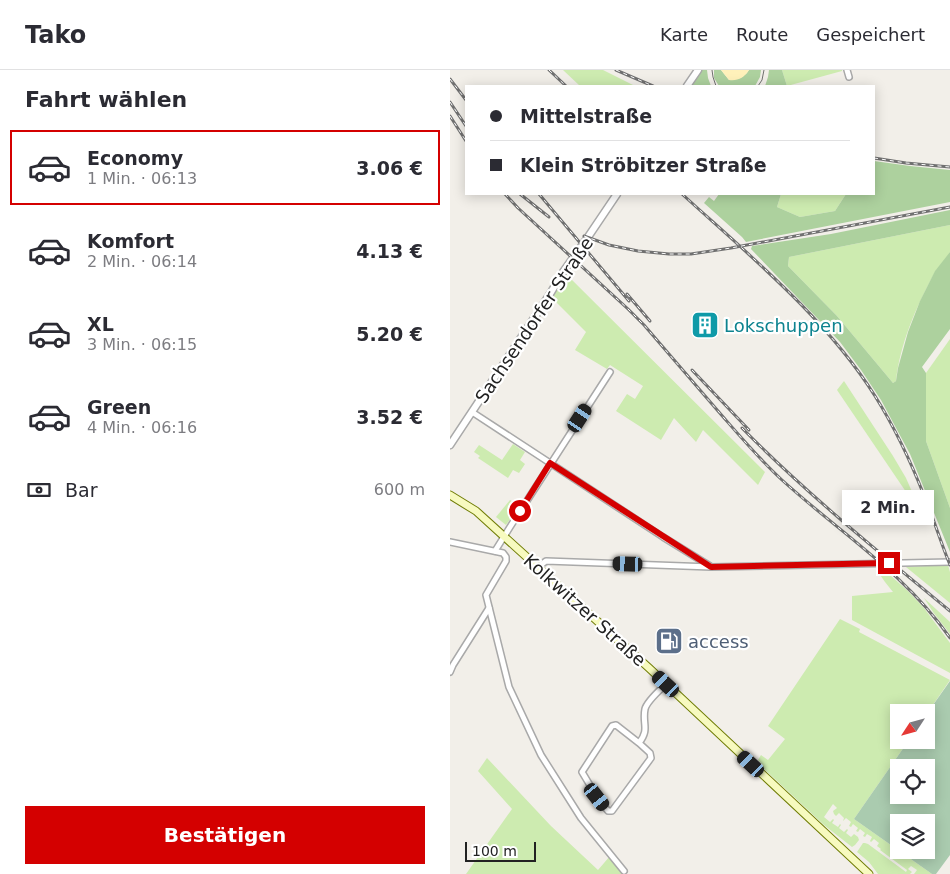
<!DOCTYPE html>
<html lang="de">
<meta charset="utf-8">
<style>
:root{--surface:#fff;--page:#f2f2f3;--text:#2b2b33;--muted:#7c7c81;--line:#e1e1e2;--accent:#d40000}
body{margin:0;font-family:"DejaVu Sans",sans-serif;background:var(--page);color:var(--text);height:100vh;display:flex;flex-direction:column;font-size:19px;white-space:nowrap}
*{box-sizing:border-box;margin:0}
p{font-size:16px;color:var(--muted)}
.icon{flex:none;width:28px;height:28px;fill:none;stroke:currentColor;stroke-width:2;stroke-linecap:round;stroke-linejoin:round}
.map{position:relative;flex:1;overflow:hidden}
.sheet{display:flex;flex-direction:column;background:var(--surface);width:450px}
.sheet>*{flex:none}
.hud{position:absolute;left:15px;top:15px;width:410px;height:110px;border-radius:0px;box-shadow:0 2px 12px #0003;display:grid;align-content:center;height:110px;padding:0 25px;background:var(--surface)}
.needle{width:32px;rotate:234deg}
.controls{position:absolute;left:440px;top:634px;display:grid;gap:10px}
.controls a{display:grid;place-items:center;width:45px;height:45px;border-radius:0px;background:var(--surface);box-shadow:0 2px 12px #0003;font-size:25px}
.scale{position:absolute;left:15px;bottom:12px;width:71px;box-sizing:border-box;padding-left:5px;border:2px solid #222;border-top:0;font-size:14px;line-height:18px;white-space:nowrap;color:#222;-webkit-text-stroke:4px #fff;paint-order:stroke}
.end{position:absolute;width:22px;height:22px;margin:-11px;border:6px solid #d40000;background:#fff;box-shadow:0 0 0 2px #fff}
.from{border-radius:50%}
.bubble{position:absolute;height:35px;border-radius:0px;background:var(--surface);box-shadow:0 2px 12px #0003;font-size:16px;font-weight:700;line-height:35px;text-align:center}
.car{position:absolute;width:15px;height:30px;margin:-15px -8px;border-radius:6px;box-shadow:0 0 4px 1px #0007;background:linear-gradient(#222 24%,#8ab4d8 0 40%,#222 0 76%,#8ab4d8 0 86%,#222 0)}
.hud b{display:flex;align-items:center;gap:18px;height:48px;font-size:19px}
.hud b+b{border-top:1px solid var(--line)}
.hud i{width:12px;height:12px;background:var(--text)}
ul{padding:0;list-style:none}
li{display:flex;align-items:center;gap:15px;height:75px;margin:0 10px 8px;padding:0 15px;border:2px solid transparent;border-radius:0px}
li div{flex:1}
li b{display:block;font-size:19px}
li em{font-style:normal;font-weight:700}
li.active{border-color:var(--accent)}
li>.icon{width:45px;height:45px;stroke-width:1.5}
h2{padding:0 25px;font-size:22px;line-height:60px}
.pay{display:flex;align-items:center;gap:12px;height:55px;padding:0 25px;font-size:19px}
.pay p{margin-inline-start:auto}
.action{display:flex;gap:10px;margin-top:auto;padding:10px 25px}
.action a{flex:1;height:58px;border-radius:0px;background:var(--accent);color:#fff;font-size:20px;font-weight:700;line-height:58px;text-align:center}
header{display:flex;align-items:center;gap:30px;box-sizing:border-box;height:70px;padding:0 25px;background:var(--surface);border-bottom:1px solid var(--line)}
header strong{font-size:24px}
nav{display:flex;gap:28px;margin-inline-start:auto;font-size:18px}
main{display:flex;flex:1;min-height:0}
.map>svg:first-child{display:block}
</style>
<header>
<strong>Tako</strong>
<nav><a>Karte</a><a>Route</a><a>Gespeichert</a></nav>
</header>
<main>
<section class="sheet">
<h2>Fahrt wählen</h2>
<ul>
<li class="active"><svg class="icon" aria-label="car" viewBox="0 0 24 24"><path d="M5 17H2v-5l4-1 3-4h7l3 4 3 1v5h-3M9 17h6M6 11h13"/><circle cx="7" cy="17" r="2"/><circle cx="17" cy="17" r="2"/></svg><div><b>Economy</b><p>1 Min. · 06:13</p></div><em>3.06 €</em></li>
<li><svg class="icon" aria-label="car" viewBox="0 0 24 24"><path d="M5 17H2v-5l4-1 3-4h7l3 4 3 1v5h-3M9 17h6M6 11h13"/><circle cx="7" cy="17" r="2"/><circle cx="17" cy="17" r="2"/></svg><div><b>Komfort</b><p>2 Min. · 06:14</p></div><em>4.13 €</em></li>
<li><svg class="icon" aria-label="car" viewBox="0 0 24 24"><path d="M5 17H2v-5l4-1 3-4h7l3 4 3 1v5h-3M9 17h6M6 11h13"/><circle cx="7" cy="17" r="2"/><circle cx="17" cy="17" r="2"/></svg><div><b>XL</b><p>3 Min. · 06:15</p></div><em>5.20 €</em></li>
<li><svg class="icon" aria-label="car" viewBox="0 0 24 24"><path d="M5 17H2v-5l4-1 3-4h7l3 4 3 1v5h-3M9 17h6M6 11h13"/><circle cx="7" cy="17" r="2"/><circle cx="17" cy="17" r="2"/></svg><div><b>Green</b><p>4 Min. · 06:16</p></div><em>3.52 €</em></li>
</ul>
<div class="pay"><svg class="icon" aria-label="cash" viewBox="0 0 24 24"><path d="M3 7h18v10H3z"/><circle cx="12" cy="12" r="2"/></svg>Bar<p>600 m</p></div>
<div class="action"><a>Bestätigen</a></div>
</section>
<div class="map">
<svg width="500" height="804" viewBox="0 0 500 804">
<rect width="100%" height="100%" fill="#f2efe9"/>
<g fill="#cdebb0">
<polygon points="113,0 153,0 185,16 130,16"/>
<polygon points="332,0 392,0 392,1 337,16"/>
<polygon points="331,124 396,124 385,141 350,147 327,137"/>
<path d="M500,155C500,161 500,177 500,182C498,188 487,197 484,204C466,237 450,274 446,311L443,313L387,246L338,196L339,187Z"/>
<polygon points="116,204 315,402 308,415 253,360 246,372 224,348 211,370 166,341 177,324 185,329 193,316 160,295 157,299 125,280 136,262 102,228"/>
<polygon points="500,269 500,438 476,371 476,303"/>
<polygon points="394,311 443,386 456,408 473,447 387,320"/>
<polygon points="63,374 75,382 70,390 75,394 69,403 63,400 58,408 28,388 30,386 24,382 29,375 52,390"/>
<polygon points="60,430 69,436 56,455 46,447"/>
<polygon points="498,495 500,502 500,533 456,497"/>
<polygon points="432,498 458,521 474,538 500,573 500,603 402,550 402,526 443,522 435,512 426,499"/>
<polygon points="474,528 500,552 500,564 483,542"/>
<polygon points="390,549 410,559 409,562 500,610 476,645 476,642 449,642 449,670 459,670 404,749 482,804 464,804 467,800 461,796 458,799 462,802 460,804 428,804 419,792 407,782 413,773 415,773 418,774 456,802 457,800 430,780 431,779 427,776 429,773 424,769 421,772 420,771 422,767 417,764 415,767 413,766 415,763 410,759 408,762 406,761 408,758 403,754 401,757 399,756 401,752 396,748 393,751 394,748 389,743 386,746 384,744 383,741 387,738 383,734 374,747 380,752 383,749 384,750 382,753 388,757 390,754 391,755 389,758 394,762 397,759 398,760 396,763 401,767 404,764 408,767 409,770 405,775 402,777 374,755 312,697 313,695 308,690 311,685 318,690 335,669 318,656"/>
<polygon points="37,688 101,756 148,800 160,786 176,804 16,804 62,739 28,701"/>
</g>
<g fill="#add19e">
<polygon points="251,0 257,0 258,8 261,16 241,16"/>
<polygon points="264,0 271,0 279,10 296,4 299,0 311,0 310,7 305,16 269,16 264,8"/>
<polygon points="319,0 332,0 337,16 315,16 318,7"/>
<polygon points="424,91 460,96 500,100 500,132 296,172 292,167 254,133 259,127 264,131 269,124 331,124 327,137 350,147 385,141 396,124 424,124"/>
<polygon points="500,140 500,155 339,187 338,196 387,246 443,313 446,311 448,298 458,262 470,231 485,201 500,182 500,259 472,297 476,303 476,371 500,438 500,482 460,384 431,330 411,300 390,272 301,179 302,176 381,164"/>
</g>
<path fill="#fff1ba" d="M271,0H299C294,8 288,11 279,10Z"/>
<path fill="#aacbaf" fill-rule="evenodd" d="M500,611V785L486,804H482L404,749L459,670H476V645ZM449,698H476V725H449ZM449,752H476V780H449Z"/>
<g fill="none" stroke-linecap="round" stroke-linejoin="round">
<g stroke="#a9a9a9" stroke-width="8">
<g id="minor">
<polyline points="397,0 399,7"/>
<polyline points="22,342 213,467 260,496"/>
<polyline points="0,472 53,483 56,487 56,491 36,525 59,617 91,685 131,748 174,801"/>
<polyline points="45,481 60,457 160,302"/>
<polyline points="88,497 96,491 261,497 500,492"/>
<polyline points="0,602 3,595 39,538"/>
<path d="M189,673L166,655L162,656L132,702L147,727L158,741H162L201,688L200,683L189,673C200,659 192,654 195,639C197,631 210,620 216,614"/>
</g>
</g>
<g stroke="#a9a9a9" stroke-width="9">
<g id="tertiary">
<polyline points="237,16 248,0"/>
<polyline points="0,375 100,224 113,202 138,167 167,124"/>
</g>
</g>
<g stroke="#707d05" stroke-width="9">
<polyline id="secondary" points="0,425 26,441 199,598 419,804"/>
</g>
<use href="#minor" stroke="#fff" stroke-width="5"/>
<use href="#tertiary" stroke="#fff" stroke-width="6"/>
<use href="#secondary" stroke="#f7fabf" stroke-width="7"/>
<g stroke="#707070" stroke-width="1">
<polyline points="262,0 263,7 266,16"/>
<polyline points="308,16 312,10 314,0"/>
</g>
<g stroke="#707070" stroke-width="3">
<g id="rail">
<polyline points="99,0 116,16"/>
<polyline points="166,0 203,16"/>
<polyline points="0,9 16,30"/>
<polyline points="0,32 16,56"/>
<polyline points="0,46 16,71"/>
<polyline points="424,88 456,93 500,97"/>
<path d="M55,124L68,138L178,239L194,255C218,283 243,312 268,341C289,365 309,389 332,410C389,462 456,504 500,568"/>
<polyline points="70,124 99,147"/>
<polyline points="89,124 179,231"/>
<path d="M232,124C300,186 376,248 425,326C445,358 461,392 475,428C484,450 491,473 500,495"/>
<polyline points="134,166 159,175 188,181 219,184 241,184 281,178 500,137"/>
<polyline points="177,224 200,251"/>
<polyline points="242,300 299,360"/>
<path d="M292,358C357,424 429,482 500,541"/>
</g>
</g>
<use href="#rail" stroke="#fff" stroke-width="1" stroke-dasharray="4" stroke-linecap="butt"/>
</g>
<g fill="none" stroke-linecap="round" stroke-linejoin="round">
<polyline stroke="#d40000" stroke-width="6" points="70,441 100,393 261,497 439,493"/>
</g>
<defs>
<g id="building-square" transform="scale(1.4375)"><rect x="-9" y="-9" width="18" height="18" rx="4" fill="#0f9aa8" stroke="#fff"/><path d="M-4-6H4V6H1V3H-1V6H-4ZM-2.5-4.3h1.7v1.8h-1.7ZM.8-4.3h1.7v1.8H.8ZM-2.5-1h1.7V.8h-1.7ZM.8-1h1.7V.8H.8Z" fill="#fff"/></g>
<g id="fuel-square" transform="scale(1.4375)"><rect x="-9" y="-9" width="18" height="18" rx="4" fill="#5c6f8a" stroke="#fff"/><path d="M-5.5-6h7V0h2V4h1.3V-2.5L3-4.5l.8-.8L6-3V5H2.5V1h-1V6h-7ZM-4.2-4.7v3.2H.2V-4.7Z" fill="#fff"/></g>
</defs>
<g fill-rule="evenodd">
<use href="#building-square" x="255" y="255"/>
<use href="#fuel-square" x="219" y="571"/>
</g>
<g text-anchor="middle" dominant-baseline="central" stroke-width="4.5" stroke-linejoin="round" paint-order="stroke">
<g font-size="18" fill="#222" stroke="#fff">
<text transform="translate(84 250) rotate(-56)">Sachsendorfer Straße</text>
<text transform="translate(135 540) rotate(42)">Kolkwitzer Straße</text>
</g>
<g font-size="18" fill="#0d838f" stroke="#fff" text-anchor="start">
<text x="274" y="255">Lokschuppen</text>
</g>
<g font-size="18" fill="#4e5e75" stroke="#fff" text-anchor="start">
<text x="238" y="571">access</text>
</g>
</g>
</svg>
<div class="controls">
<a><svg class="needle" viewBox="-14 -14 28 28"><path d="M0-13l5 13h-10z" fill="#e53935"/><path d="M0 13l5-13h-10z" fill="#7c7c81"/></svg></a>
<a><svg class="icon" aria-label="locate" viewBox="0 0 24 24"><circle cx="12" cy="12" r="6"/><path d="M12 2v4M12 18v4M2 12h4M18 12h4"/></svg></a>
<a><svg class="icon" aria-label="layers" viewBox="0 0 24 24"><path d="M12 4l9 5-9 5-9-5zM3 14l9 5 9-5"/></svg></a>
</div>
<div class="scale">100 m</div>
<i class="end from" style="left:70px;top:441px"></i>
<i class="end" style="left:439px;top:493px"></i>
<div class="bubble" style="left:392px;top:420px;width:92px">2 Min.</div>
<i class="car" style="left:130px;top:348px;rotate:33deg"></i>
<i class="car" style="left:178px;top:494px;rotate:272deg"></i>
<i class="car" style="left:216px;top:614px;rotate:313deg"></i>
<i class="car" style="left:301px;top:694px;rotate:313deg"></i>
<i class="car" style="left:147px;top:727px;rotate:142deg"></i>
<div class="hud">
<b><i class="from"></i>Mittelstraße</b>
<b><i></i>Klein Ströbitzer Straße</b>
</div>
</div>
</main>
